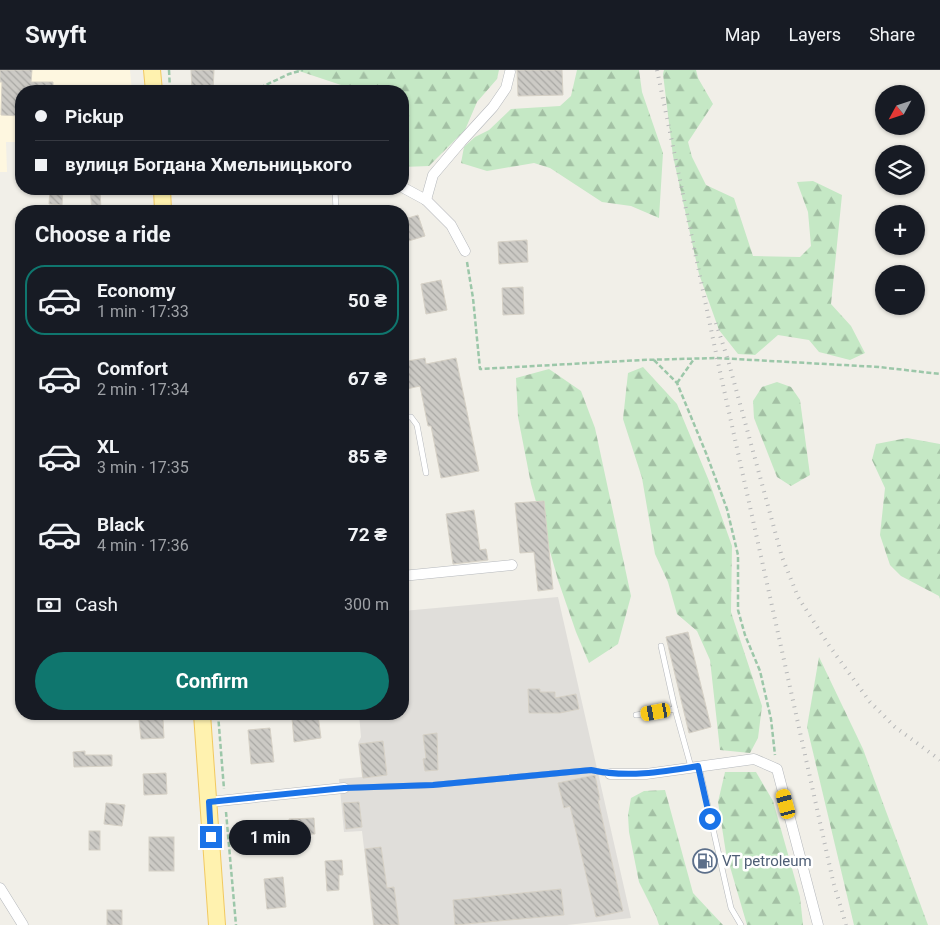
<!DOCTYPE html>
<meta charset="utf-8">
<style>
:root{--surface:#171b24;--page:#20242c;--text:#f1f3f6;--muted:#9ea1a6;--line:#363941;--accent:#0f766e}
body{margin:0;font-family:Roboto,sans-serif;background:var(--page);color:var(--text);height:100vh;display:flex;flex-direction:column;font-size:19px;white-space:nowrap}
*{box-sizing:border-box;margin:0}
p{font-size:16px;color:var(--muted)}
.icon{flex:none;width:28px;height:28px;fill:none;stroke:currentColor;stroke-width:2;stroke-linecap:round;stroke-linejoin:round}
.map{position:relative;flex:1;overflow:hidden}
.drawer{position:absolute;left:15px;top:135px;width:394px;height:515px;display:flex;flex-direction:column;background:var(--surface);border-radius:20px;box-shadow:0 1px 4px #0004}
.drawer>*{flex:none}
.top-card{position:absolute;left:15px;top:15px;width:394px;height:110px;border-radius:20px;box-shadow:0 1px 4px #0004;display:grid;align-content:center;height:110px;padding:0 20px;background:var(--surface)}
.needle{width:32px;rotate:230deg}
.tools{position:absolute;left:875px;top:15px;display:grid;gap:10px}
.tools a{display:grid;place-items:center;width:50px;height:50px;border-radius:50%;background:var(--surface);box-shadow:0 1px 4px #0004;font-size:25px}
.end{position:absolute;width:22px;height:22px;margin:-11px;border:6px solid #1a73e8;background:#fff;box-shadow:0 0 0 2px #fff}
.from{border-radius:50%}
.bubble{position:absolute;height:35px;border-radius:18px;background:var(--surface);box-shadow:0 1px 4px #0004;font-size:16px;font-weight:700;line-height:35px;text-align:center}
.car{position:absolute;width:15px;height:30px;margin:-15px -8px;border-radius:6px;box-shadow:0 0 4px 1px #0007;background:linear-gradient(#f5c518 24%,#345 0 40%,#f5c518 0 76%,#345 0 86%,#f5c518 0)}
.top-card b{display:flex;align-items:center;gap:18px;height:48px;font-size:19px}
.top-card b+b{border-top:1px solid var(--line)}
.top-card i{width:12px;height:12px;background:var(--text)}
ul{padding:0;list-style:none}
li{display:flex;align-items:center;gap:15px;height:70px;margin:0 10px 8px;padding:0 10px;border:2px solid transparent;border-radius:20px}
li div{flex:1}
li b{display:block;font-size:19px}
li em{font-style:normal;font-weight:700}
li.current{border-color:var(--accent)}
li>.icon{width:45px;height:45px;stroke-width:1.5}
h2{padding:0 20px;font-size:22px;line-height:60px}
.pay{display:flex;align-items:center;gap:12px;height:55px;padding:0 20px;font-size:19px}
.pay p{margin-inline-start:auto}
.button{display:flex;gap:10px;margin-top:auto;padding:10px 20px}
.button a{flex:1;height:58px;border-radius:30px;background:var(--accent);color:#fff;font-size:20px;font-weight:700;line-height:58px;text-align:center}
header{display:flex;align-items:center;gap:30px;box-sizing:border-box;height:70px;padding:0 25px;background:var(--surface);border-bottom:1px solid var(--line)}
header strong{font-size:24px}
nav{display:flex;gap:28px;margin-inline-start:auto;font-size:18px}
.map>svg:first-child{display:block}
</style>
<header>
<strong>Swyft</strong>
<nav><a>Map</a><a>Layers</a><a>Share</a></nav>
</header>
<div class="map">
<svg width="940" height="855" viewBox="0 0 940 855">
<defs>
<pattern id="forest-firs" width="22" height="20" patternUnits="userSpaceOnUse" patternTransform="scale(1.25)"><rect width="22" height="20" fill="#c5e8c5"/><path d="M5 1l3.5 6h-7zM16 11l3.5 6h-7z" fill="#a3c0a4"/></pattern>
<pattern id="building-back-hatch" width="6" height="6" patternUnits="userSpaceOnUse" patternTransform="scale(1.25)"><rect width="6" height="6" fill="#cccac5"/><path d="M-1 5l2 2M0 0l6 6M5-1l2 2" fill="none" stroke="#a9a8a4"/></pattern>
</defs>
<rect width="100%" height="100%" fill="#f1efe8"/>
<polygon fill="#fef7e0" points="0,0 130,0 132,21 21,21 21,72 6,72 7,102 0,102"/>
<polygon fill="#e0deda" points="558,527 631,848 567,855 373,855 362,761 344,762 339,709 362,707 358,673 361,667 359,644 402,644 403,541"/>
<g fill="url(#forest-firs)">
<polygon points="296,0 499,0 497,9 477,32 465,60 429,96 403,97 402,21 352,21 344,16"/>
<polygon points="577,0 639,0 642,22 663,83 659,148 631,136 602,132 550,98 534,93 487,101 461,93 464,77 475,67 489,60 511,39 560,36 571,26"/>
<polygon points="664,0 696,0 698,8 713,34 688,72 692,87 706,115 734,128 753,186 800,187 811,176 808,142 797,112 813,111 842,125 831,234 851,256 865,283 850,290 819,282 809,270 778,265 755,285 738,284 719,260 699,204 673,86 663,4"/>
<polygon points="643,297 677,334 709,411 732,476 731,542 762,636 758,668 750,683 720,680 710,590 697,561 677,544 668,512 655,484 642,408 623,349 628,303"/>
<polygon points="549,299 581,321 595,358 631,526 618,574 589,593 576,562 558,510 531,414 518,347 516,308"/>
<polygon points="777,312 791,317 800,330 810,405 791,416 777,407 754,348 753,331 762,317"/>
<polygon points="907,368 940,374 940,529 939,526 901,506 890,495 880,465 885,418 872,390 876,374"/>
<polygon points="819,587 863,679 928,855 854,855 807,657"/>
<polygon points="725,702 756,702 773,731 800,827 803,855 747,855 726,783 718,732"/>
<polygon points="665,720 693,823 723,855 659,855 656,846 639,812 629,762 628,745 631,728 644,721"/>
</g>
<g fill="url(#building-back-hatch)" stroke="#d6d1c6">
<polygon points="0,0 32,0 31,12 53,12 53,21 21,21 21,46 1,45 2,12 0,12"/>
<polygon points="191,0 214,0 213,21 192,21"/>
<polygon points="517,0 562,0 563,25 518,26"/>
<polygon points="50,119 63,119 62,135 49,134"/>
<polygon points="90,119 100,119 101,141 92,141"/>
<polygon points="418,145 425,166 402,173 402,150"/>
<polygon points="527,170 528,192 499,194 498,172"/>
<polygon points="441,210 447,240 426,244 421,214"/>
<polygon points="523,217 524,244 503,245 502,218"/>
<polygon points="425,288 426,294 456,288 479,401 441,408 431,356 428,356 420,316 402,320 402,292"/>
<polygon points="544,431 553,519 538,521 534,482 520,483 515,433"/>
<polygon points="474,440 480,480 486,479 488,490 453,494 446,444"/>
<polygon points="688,562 711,657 689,663 666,567"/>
<polygon points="528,619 540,619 540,622 555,622 555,628 576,624 579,639 560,643 529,643"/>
<polygon points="318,645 321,668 294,672 292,648"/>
<polygon points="163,649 164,668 141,669 139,650"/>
<polygon points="270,658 274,692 251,694 248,660"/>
<polygon points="437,663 438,700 425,701 423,689 426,688 423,665"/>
<polygon points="383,671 387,705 363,708 359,674"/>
<polygon points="85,681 85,685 112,685 112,696 74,697 73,682"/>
<polygon points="166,703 167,724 144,725 143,704"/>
<polygon points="595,705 600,730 598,730 623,841 596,847 570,736 564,738 558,713"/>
<polygon points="359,732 362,757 346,759 343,733"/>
<polygon points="106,733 125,735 122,756 104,754"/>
<polygon points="314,748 315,764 290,765 289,749"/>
<rect x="89" y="761" width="11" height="19"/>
<rect x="149" y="767" width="25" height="34"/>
<polygon points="381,777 387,818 394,817 399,855 374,855 365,779"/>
<polygon points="342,790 343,805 339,805 339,820 327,821 325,791"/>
<polygon points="283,807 286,837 267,839 264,809"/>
<polygon points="561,819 564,845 455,855 453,830"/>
<rect x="107" y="840" width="15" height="15"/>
</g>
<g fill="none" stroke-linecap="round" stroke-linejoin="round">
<g stroke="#b5b8bc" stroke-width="6">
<g id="lane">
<polyline points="335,119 336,141"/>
<polyline points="402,347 411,347 417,355 426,403"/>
<polyline points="661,576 675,639"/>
<polyline points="636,645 675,639 691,697"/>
<polyline points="699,697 731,838 741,855"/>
<polyline points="344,718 433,715 591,700 610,704"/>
</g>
</g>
<g stroke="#b5b8bc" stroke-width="11">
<g id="street">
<polyline points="402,117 426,130 451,155 465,181"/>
<polyline points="426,130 433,105 461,72 493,37 506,18 510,2"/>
<polyline points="402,506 512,495"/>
<polyline points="610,704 646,704 754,689 777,699 818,855"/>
<polyline points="209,732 344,718"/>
<polyline points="0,818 23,855"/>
</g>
</g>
<g stroke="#f2c960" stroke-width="18">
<g id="primary">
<polyline points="152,0 154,21"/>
<polyline points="162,119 163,141"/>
<polyline points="202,644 217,855"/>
</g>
</g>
<g stroke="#9cc7a9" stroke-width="2.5" stroke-dasharray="5 2.5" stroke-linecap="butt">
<polyline points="169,0 170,20"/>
<polyline points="253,21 289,4 303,0"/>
<polyline points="467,192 473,228 480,299 642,290 717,288 879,297 940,304"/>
<polyline points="654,290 677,313 706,383 727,439 738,485 738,540 745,565 760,601 771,649 775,685"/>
<polyline points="677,313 694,289"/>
<polyline points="218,644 224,719"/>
<polyline points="226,742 236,855"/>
</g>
<use href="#lane" stroke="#fff" stroke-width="5"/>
<use href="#street" stroke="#fff" stroke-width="10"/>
<use href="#primary" stroke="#fff2af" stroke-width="16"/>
<g stroke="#b6b7b8" stroke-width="4" stroke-dasharray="1 6" stroke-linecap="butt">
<polyline points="657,0 717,288 833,811 846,855"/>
<polyline points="716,253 728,290 782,487 798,527 828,574 870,632 895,657 940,690"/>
</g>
</g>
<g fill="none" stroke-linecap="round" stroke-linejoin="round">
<path stroke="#1a73e8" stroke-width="6" d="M211,767L209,732L344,718L433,715L591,700C627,708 662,702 698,696L710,749"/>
</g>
<defs>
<g id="fuel-ring" transform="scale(1.25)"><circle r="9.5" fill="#fff" stroke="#5c6f8a" stroke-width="1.5"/><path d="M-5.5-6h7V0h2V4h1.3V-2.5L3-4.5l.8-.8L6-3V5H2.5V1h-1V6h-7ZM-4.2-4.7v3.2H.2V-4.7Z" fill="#5c6f8a"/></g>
</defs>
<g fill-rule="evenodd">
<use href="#fuel-ring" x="705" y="791"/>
</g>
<g text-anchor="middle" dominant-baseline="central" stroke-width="5" stroke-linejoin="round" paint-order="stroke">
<g font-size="15" fill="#4e5e75" stroke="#fff" text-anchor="start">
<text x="722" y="791">VT petroleum</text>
</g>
</g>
</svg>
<div class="tools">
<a><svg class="needle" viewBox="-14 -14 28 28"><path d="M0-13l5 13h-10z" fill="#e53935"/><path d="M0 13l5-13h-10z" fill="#9ea1a6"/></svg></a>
<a><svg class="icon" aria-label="layers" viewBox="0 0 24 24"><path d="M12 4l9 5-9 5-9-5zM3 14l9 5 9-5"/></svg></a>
<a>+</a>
<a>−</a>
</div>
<i class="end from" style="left:710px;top:749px"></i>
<i class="end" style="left:211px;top:767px"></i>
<div class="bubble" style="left:229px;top:750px;width:82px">1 min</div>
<i class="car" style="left:656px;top:642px;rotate:260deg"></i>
<i class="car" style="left:786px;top:734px;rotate:345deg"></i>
<div class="top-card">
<b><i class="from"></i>Pickup</b>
<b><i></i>вулиця Богдана Хмельницького</b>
</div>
<section class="drawer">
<h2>Choose a ride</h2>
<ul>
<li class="current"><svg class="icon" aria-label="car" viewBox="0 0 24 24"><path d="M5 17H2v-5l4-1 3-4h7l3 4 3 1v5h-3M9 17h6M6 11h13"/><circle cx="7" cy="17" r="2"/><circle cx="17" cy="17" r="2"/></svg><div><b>Economy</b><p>1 min · 17:33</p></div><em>50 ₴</em></li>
<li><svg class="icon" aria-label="car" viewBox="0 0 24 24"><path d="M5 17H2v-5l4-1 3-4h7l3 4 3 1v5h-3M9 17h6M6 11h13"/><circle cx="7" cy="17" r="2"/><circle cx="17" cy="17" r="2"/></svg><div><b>Comfort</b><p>2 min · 17:34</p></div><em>67 ₴</em></li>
<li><svg class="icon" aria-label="car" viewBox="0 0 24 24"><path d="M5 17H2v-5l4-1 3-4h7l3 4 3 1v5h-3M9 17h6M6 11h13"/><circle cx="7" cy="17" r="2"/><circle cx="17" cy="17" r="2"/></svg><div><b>XL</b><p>3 min · 17:35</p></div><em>85 ₴</em></li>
<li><svg class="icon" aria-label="car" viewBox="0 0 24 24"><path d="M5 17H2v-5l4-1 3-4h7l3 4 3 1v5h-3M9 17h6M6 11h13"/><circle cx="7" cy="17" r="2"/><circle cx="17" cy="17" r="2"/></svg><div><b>Black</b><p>4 min · 17:36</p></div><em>72 ₴</em></li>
</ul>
<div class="pay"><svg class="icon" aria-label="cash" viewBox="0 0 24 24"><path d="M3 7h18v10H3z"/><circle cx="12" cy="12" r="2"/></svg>Cash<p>300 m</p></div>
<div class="button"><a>Confirm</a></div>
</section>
</div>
